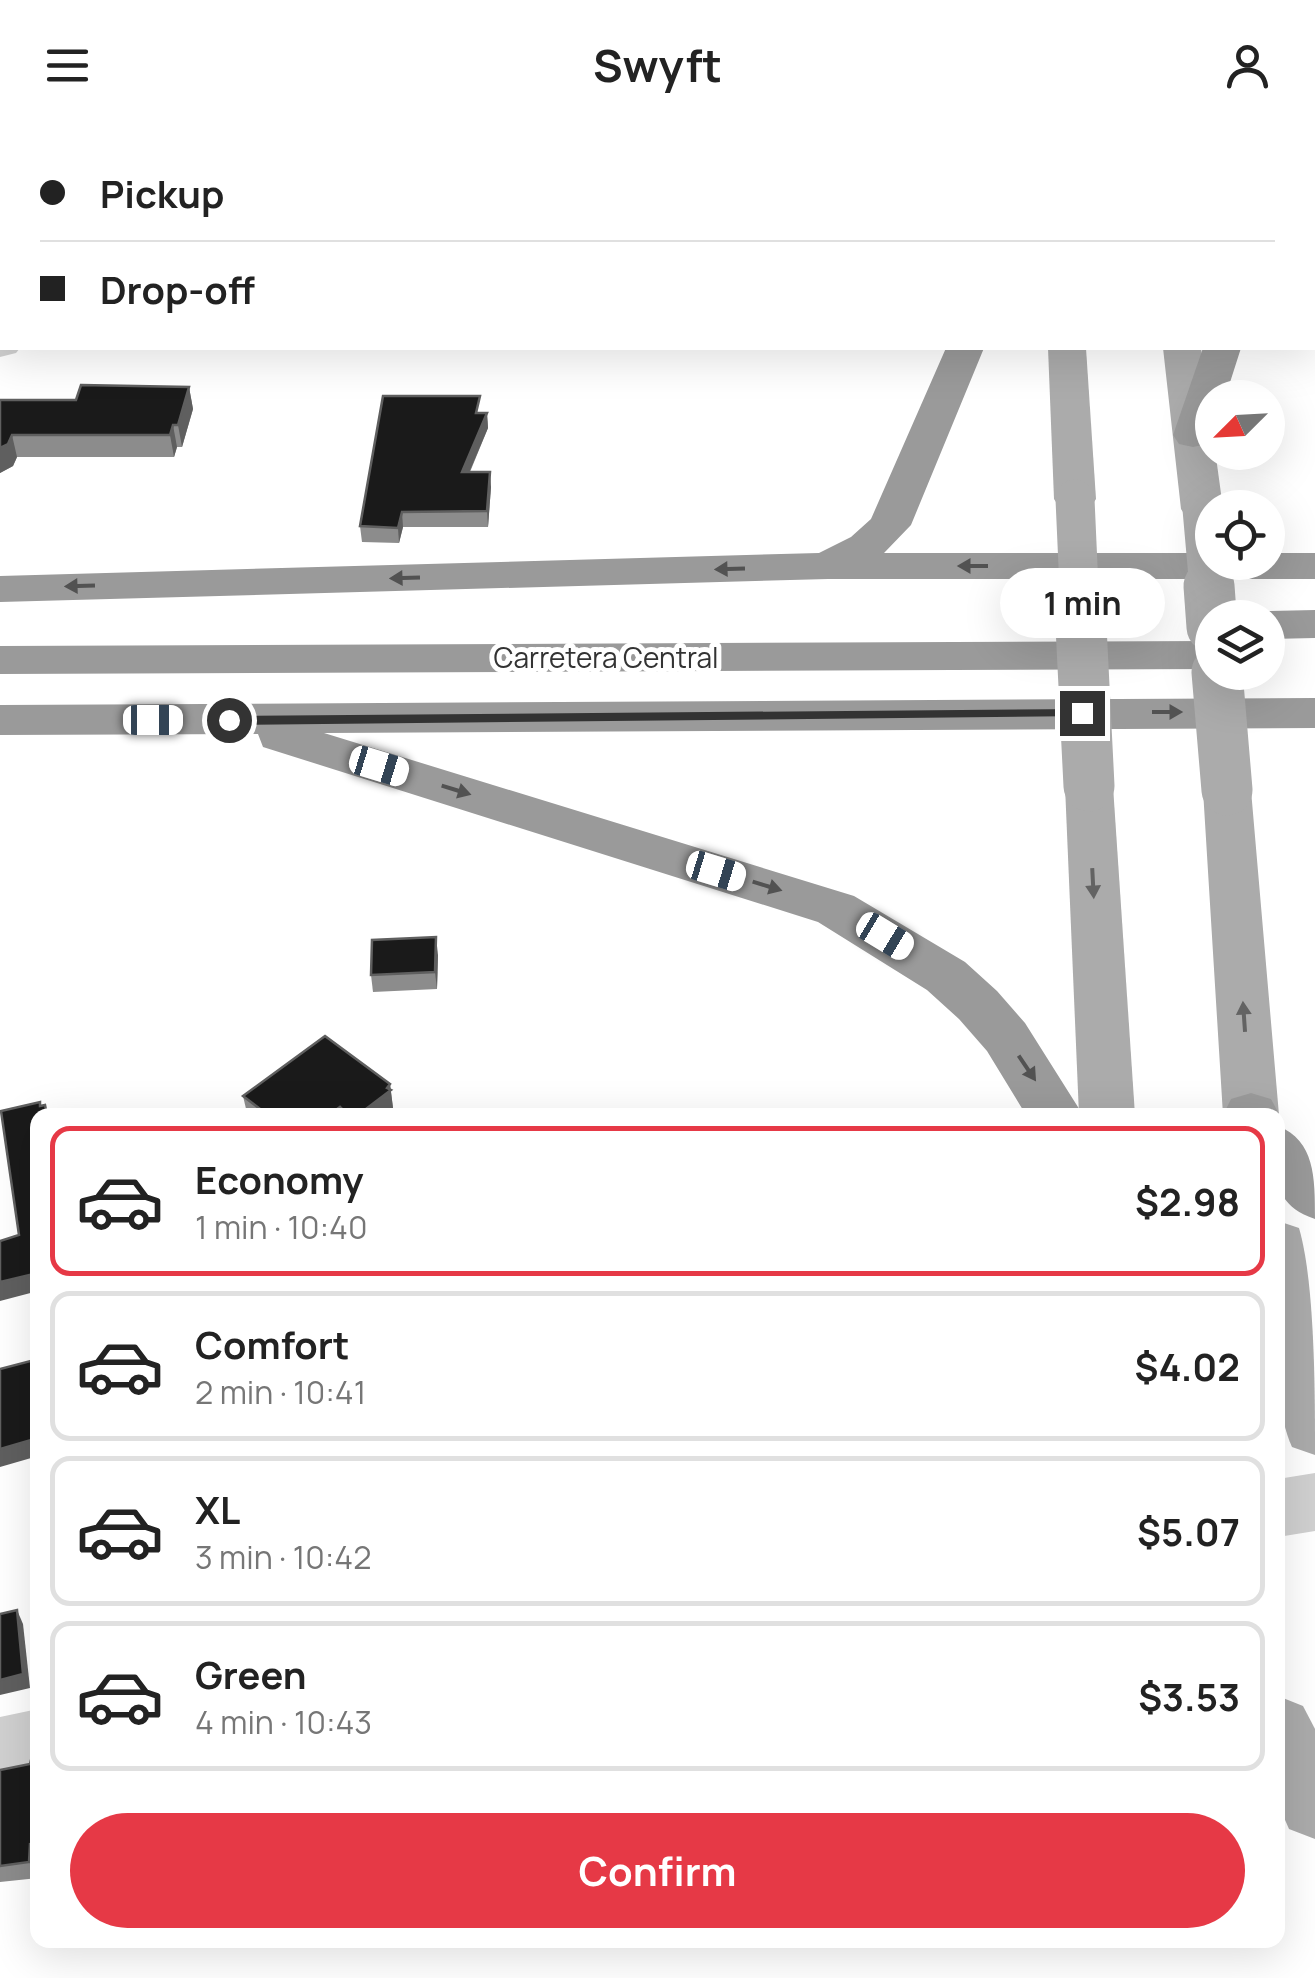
<!DOCTYPE html>
<meta charset="utf-8">
<style>
:root{--surface:#fff;--page:#f2f2f2;--text:#222;--muted:#767676;--line:#e0e0e0;--accent:#e63946}
body{margin:0;font-family:Manrope,sans-serif;background:var(--page);color:var(--text);height:100vh;display:flex;flex-direction:column;font-size:38px;white-space:nowrap}
*{box-sizing:border-box;margin:0}
p{font-size:32px;color:var(--muted)}
.icon{flex:none;width:55px;height:55px;fill:none;stroke:currentColor;stroke-width:2;stroke-linecap:round;stroke-linejoin:round}
.map{position:relative;flex:1;overflow:hidden}
.panel{position:absolute;left:30px;top:978px;width:1255px;height:840px;display:flex;flex-direction:column;background:var(--surface);border-radius:20px;box-shadow:0 10px 40px #0002}
.panel>*{flex:none}
.guide{position:absolute;left:0px;top:0px;width:1315px;height:220px;box-shadow:0 10px 40px #0002;display:grid;align-content:center;height:220px;padding:0 40px;background:var(--surface)}
.needle{width:65px;rotate:246deg}
.controls{position:absolute;left:1195px;top:250px;display:grid;gap:20px}
.controls a{display:grid;place-items:center;width:90px;height:90px;border-radius:50%;background:var(--surface);box-shadow:0 10px 40px #0002;font-size:50px}
.end{position:absolute;width:45px;height:45px;margin:-22px;border:12px solid #333;background:#fff;box-shadow:0 0 0 5px #fff}
.from{border-radius:50%}
.bubble{position:absolute;height:70px;border-radius:35px;background:var(--surface);box-shadow:0 10px 40px #0002;font-size:32px;font-weight:700;line-height:70px;text-align:center}
.car{position:absolute;width:30px;height:60px;margin:-30px -15px;border-radius:12px;box-shadow:0 0 8px 2px #0007;background:linear-gradient(#fff 24%,#345 0 40%,#fff 0 76%,#345 0 86%,#fff 0)}
.guide b{display:flex;align-items:center;gap:35px;height:95px;font-size:38px}
.guide b+b{border-top:2px solid var(--line)}
.guide i{width:25px;height:25px;background:var(--text)}
ul{padding:18px 0 0;list-style:none}
li{display:flex;align-items:center;gap:30px;height:150px;margin:0 20px 15px;padding:0 20px;border:5px solid var(--line);border-radius:20px}
li div{flex:1}
li b{display:block;font-size:38px}
li em{font-style:normal;font-weight:700}
li.on{border-color:var(--accent)}
li>.icon{width:90px;height:90px;stroke-width:1.5}
.cta{display:flex;gap:20px;margin-top:auto;padding:20px 40px}
.cta a{flex:1;height:115px;border-radius:60px;background:var(--accent);color:#fff;font-size:40px;font-weight:700;line-height:115px;text-align:center}
header{display:flex;justify-content:space-between;align-items:center;height:130px;padding:0 40px;background:var(--surface);font-size:45px;font-weight:700}
.map>svg:first-child{display:block}
</style>
<header><svg class="icon" aria-label="menu" viewBox="0 0 24 24"><path d="M4 6h16M4 12h16M4 18h16"/></svg>Swyft<svg class="icon" aria-label="person" viewBox="0 0 24 24"><circle cx="12" cy="8" r="4"/><path d="M4 21q1-7 8-7t8 7"/></svg></header>
<div class="map">
<svg width="1315" height="1848" viewBox="0 0 1315 1848">
<rect width="100%" height="100%" fill="#fff"/>
<g fill="none" stroke-linecap="round" stroke-linejoin="round">
<g fill="#d0d0d0" fill-rule="evenodd">
<polygon points="1300,0 1315,0 1315,21 1312,2 1298,2"/>
<polygon points="0,203 2,218 20,218 16,223 0,227"/>
<polygon points="1315,1343 1315,1401 1278,1407 1278,1349"/>
<polygon points="38,1579 38,1647 0,1655 0,1587"/>
</g>
<g fill="#ababab" fill-rule="evenodd">
<polygon points="1045,0 1079,0 1079,2 1046,2"/>
<polygon points="1132,0 1166,0 1166,2 1133,2"/>
<polygon points="1048,218 1086,218 1096,369 1090,378 1075,382 1060,378 1054,369"/>
<polygon points="1163,218 1201,218 1223,378 1212,378 1212,389 1202,392 1187,388 1181,379"/>
<polygon points="1089,640 1106,645 1113,656 1135,985 1079,985 1065,656 1072,645"/>
<polygon points="1227,644 1244,649 1251,660 1279,985 1278,988 1278,985 1223,985 1203,660 1210,649"/>
<path d="M1278,1091L1299,1098C1315,1153 1315,1262 1315,1325L1292,1317C1269,1269 1274,1147 1278,1091Z"/>
<polygon points="1278,1566 1303,1576 1315,1599 1315,1709 1289,1699 1278,1674"/>
</g>
<g fill="#9a9a9a" fill-rule="evenodd">
<polygon points="1312,112 1315,113 1315,135 1312,134"/>
<polygon points="1312,156 1315,156 1312,179"/>
<polygon points="946,218 984,218 911,395 884,423 1212,423 1212,432 1268,432 1268,423 1315,423 1315,449 828,449 0,472 0,446 819,423 851,407 871,389"/>
<polygon points="1203,218 1241,218 1225,268 1212,268 1212,306 1207,314 1193,317 1179,314 1173,305"/>
<polygon points="1315,480 1315,508 1268,509 1268,488 1251,488 1268,481"/>
<polygon points="1212,511 1212,539 0,544 0,516"/>
<polygon points="1315,568 1315,598 324,603 854,766 965,832 997,861 1025,893 1083,985 1026,985 987,921 959,889 927,860 818,792 263,617 258,604 0,605 0,575"/>
<polygon points="1251,963 1271,969 1279,984 1278,988 1278,985 1223,985 1231,969"/>
<path d="M1278,996C1315,1011 1315,1047 1315,1089C1268,1074 1275,1037 1278,996Z"/>
</g>
<g stroke="#ababab" stroke-width="39">
<polyline points="1075,369 1079,458"/>
<polyline points="1202,379 1209,458"/>
</g>
<g stroke="#ababab" stroke-width="51">
<polyline points="1079,456 1089,656"/>
<polyline points="1209,456 1212,497"/>
<polyline points="1217,542 1227,660"/>
</g>
</g>
<g fill="#8c8c8c">
<polygon points="0,0 114,0 113,2 2,2 2,183 0,183 0,16 2,15"/>
<polygon points="189,257 193,279 182,317 177,317 174,327 17,327 13,336 0,343 0,270 76,270"/>
<polygon points="480,283 487,283 488,298 470,342 491,357 488,397 403,397 399,413 362,412 360,396"/>
<polygon points="438,825 437,859 373,862 371,845"/>
<polygon points="390,954 393,978 384,985 249,985 247,983 243,966"/>
<polygon points="38,1621 38,1748 0,1752 0,1640 30,1634"/>
</g>
<g fill="#5f5f5f">
<polygon points="189,257 193,279 182,317 178,295"/>
<polygon points="487,283 488,298 463,357 462,342"/>
<polygon points="173,295 177,317 174,327 170,305"/>
<polygon points="12,305 17,327 13,336 0,343 0,318"/>
<polygon points="490,342 491,357 488,397 487,381"/>
<polygon points="402,382 403,397 399,413 398,398"/>
<polygon points="436,807 438,825 437,859 435,842"/>
<polygon points="390,954 393,978 384,985 358,985"/>
<polygon points="340,977 341,985 329,985"/>
<polygon points="38,1143 38,1161 0,1171 0,1152"/>
<polygon points="38,1308 38,1326 0,1337 0,1319"/>
<polygon points="17,1480 23,1494 30,1558 0,1565 0,1550"/>
<polygon points="38,1713 38,1748 29,1732 30,1714"/>
</g>
<g fill="#1a1a1a" stroke="#5f5f5f" stroke-width="2.5">
<polygon points="1,0 103,0 102,2 2,2 2,164 0,164"/>
<polygon points="187,0 499,0 501,2 186,2"/>
<polygon points="547,0 769,0 769,2 546,2"/>
<polygon points="81,255 189,257 178,295 173,295 170,305 12,305 8,314 0,318 0,270 76,270"/>
<polygon points="383,266 480,266 476,283 487,283 462,342 490,342 487,381 402,382 398,398 360,396"/>
<polygon points="436,807 435,842 371,845 372,810"/>
<polygon points="325,906 390,954 387,958 391,960 358,985 348,985 340,977 329,985 268,985 243,966"/>
<polygon points="40,972 40,976 45,975 47,985 38,985 38,1143 0,1152 0,1111 19,1105 1,981"/>
<polygon points="38,1229 38,1308 0,1319 0,1239"/>
<polygon points="17,1480 23,1544 0,1550 0,1484"/>
<polygon points="38,1621 38,1713 30,1714 29,1732 0,1736 0,1640 30,1634 33,1622"/>
</g>
<defs><path id="oneway-solid" d="M-6-.8H1V-3.2L6.5 0L1 3.2V.8H-6Z" transform="scale(2.5)"/></defs>
<g fill="#525252">
<use href="#oneway-solid" transform="translate(973 436) rotate(180)"/>
<use href="#oneway-solid" transform="translate(730 439) rotate(178)"/>
<use href="#oneway-solid" transform="translate(405 448) rotate(178)"/>
<use href="#oneway-solid" transform="translate(80 456) rotate(178)"/>
<use href="#oneway-solid" transform="translate(1167 582)"/>
<use href="#oneway-solid" transform="translate(456 660) rotate(17)"/>
<use href="#oneway-solid" transform="translate(767 756) rotate(17)"/>
<use href="#oneway-solid" transform="translate(1027 938) rotate(56)"/>
</g>
<g fill="#636363">
<use href="#oneway-solid" transform="translate(1093 753) rotate(87)"/>
<use href="#oneway-solid" transform="translate(1244 887) rotate(-94)"/>
</g>
<polygon fill="#333" points="1082,579 1089,583 1087,586 229,595 222,590 229,586"/>
<g text-anchor="middle" dominant-baseline="central" stroke-width="10" stroke-linejoin="round" paint-order="stroke">
<g font-size="28" fill="#333" stroke="#fff">
<text x="606" y="527">Carretera Central</text>
</g>
</g>
</svg>
<div class="controls">
<a><svg class="needle" viewBox="-14 -14 28 28"><path d="M0-13l5 13h-10z" fill="#e53935"/><path d="M0 13l5-13h-10z" fill="#767676"/></svg></a>
<a><svg class="icon" aria-label="locate" viewBox="0 0 24 24"><circle cx="12" cy="12" r="6"/><path d="M12 2v4M12 18v4M2 12h4M18 12h4"/></svg></a>
<a><svg class="icon" aria-label="layers" viewBox="0 0 24 24"><path d="M12 4l9 5-9 5-9-5zM3 14l9 5 9-5"/></svg></a>
</div>
<i class="end from" style="left:229px;top:590px"></i>
<i class="end" style="left:1082px;top:583px"></i>
<div class="bubble" style="left:1000px;top:438px;width:165px">1 min</div>
<i class="car" style="left:153px;top:590px;rotate:90deg"></i>
<i class="car" style="left:379px;top:636px;rotate:107deg"></i>
<i class="car" style="left:716px;top:741px;rotate:107deg"></i>
<i class="car" style="left:885px;top:806px;rotate:121deg"></i>
<div class="guide">
<b><i class="from"></i>Pickup</b>
<b><i></i>Drop-off</b>
</div>
<section class="panel">
<ul>
<li class="on"><svg class="icon" aria-label="car" viewBox="0 0 24 24"><path d="M5 17H2v-5l4-1 3-4h7l3 4 3 1v5h-3M9 17h6M6 11h13"/><circle cx="7" cy="17" r="2"/><circle cx="17" cy="17" r="2"/></svg><div><b>Economy</b><p>1 min · 10:40</p></div><em>$2.98</em></li>
<li><svg class="icon" aria-label="car" viewBox="0 0 24 24"><path d="M5 17H2v-5l4-1 3-4h7l3 4 3 1v5h-3M9 17h6M6 11h13"/><circle cx="7" cy="17" r="2"/><circle cx="17" cy="17" r="2"/></svg><div><b>Comfort</b><p>2 min · 10:41</p></div><em>$4.02</em></li>
<li><svg class="icon" aria-label="car" viewBox="0 0 24 24"><path d="M5 17H2v-5l4-1 3-4h7l3 4 3 1v5h-3M9 17h6M6 11h13"/><circle cx="7" cy="17" r="2"/><circle cx="17" cy="17" r="2"/></svg><div><b>XL</b><p>3 min · 10:42</p></div><em>$5.07</em></li>
<li><svg class="icon" aria-label="car" viewBox="0 0 24 24"><path d="M5 17H2v-5l4-1 3-4h7l3 4 3 1v5h-3M9 17h6M6 11h13"/><circle cx="7" cy="17" r="2"/><circle cx="17" cy="17" r="2"/></svg><div><b>Green</b><p>4 min · 10:43</p></div><em>$3.53</em></li>
</ul>
<div class="cta"><a>Confirm</a></div>
</section>
</div>
